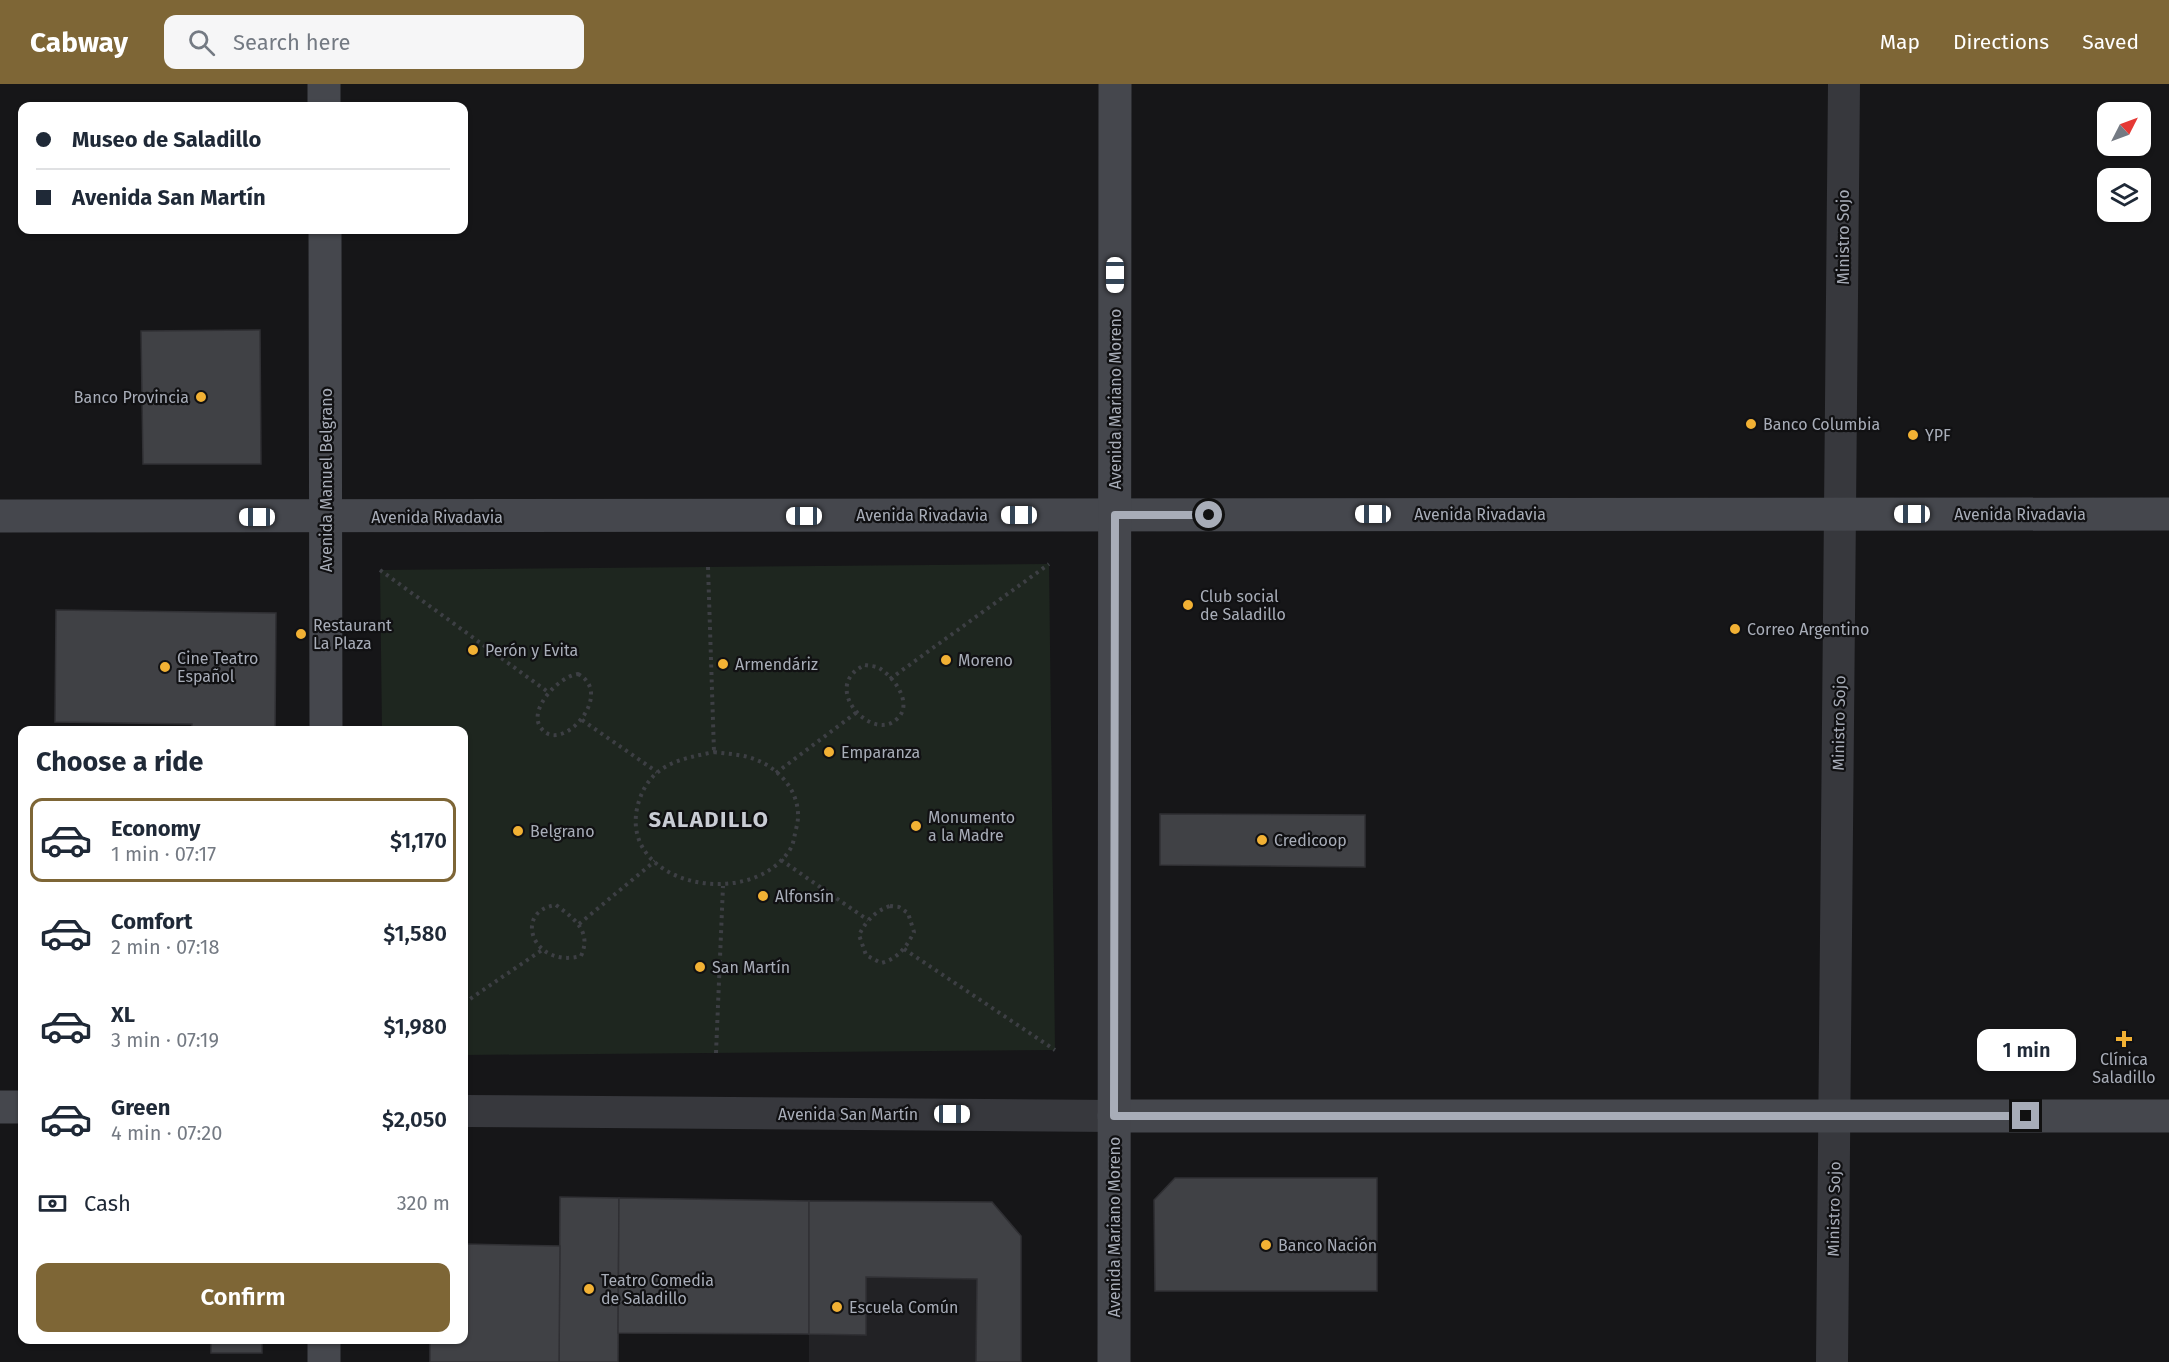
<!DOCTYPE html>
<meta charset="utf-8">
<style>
:root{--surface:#fff;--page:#f6f6f7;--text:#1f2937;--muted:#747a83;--line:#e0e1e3;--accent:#7e6636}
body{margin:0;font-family:"Fira Sans",sans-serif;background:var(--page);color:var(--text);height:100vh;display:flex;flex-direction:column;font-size:22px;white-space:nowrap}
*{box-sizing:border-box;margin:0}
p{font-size:20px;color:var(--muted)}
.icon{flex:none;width:33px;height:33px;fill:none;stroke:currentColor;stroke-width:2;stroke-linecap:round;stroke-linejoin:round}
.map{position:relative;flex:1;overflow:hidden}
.sheet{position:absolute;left:18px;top:642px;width:450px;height:618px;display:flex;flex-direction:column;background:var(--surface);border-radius:12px;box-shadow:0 2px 4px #0004}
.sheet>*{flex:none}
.hud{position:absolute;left:18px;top:18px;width:450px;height:132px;border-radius:12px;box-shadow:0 2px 4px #0004;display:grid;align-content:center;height:132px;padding:0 18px;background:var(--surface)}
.needle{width:39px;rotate:48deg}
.tools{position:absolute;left:2097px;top:18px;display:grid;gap:12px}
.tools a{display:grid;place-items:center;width:54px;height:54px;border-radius:12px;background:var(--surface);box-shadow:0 2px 4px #0004;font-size:30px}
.end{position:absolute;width:27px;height:27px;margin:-14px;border:8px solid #a8adb8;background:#111;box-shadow:0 0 0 3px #111}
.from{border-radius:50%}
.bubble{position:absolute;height:42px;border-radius:12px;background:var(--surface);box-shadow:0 2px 4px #0004;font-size:20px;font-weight:600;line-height:42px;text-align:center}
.car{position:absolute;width:18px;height:36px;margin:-18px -9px;border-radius:8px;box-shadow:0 0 4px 2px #0007;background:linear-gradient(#fff 24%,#345 0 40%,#fff 0 76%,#345 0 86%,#fff 0)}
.hud b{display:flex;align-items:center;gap:21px;height:57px;font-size:22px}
.hud b+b{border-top:2px solid var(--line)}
.hud i{width:15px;height:15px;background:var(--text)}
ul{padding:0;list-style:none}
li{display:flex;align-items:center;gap:18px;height:84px;margin:0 12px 9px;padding:0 6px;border:3px solid transparent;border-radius:12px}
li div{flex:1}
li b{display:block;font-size:22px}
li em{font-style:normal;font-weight:600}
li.on{border-color:var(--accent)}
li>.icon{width:54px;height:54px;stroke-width:1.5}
h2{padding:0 18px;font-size:27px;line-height:72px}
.pay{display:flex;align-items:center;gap:15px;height:66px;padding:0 18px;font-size:22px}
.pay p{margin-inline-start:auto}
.button{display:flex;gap:12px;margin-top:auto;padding:12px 18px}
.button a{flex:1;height:69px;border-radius:12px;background:var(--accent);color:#fff;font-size:24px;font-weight:600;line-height:69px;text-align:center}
header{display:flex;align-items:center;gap:36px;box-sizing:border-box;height:84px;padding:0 30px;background:var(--accent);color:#fff}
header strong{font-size:28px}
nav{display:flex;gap:33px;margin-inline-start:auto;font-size:21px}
.search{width:420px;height:54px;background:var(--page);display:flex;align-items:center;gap:15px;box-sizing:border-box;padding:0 21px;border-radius:12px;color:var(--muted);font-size:22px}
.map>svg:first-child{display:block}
</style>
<header>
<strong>Cabway</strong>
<div class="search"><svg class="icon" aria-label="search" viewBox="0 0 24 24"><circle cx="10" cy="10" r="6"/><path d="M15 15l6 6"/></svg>Search here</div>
<nav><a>Map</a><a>Directions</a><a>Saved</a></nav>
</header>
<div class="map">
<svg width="2169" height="1278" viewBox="0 0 2169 1278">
<rect width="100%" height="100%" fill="#161618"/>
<polygon fill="#222225" points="809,1117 992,1118 1021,1152 1021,1278 809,1278"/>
<polygon fill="#1e261f" points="1049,480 1055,966 464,971 464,646 382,646 380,486"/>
<g fill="#404145" stroke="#303034" stroke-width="1.5">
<polygon points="260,246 261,380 143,380 141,247"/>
<polygon points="56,526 276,529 275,646 192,646 192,640 55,638"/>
<polygon points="1160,730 1365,731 1365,783 1160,781"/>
<polygon points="1175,1094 1377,1094 1377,1207 1155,1207 1154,1116"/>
<polygon points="560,1113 619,1114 618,1278 559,1278"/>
<polygon points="619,1114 809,1117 809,1250 618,1249"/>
<polygon points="809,1117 992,1118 1021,1152 1021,1278 976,1278 977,1195 866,1193 866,1251 809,1250"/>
<polygon points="464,1160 560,1162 559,1278 430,1278 430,1256 464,1256"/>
<rect x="211" y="1256" width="51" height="13"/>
</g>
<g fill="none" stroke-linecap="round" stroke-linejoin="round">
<g stroke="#3d3f44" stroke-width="4" stroke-dasharray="3 4.5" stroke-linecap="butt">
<polyline points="708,483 714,668"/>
<polyline points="380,486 548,608"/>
<path d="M865,581C870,582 875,582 879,584C894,593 913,619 898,634C873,661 818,602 865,581Z"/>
<path d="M578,590C616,610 561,672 541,644C527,626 559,592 578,590Z"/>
<polyline points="890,595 1049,480"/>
<polyline points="582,636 657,688"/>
<path d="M714,668C727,670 741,670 754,675C783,685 805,715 796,745C794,753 794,760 789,767C747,829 613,799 639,717C651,680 680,675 714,668Z"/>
<polyline points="776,689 857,628"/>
<polyline points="781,776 868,836"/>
<path d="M556,821C575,835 592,848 581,872C533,885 512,827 556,821Z"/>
<path d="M890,822L899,823L908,829L914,848C907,862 898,875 881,879L866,871L859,851C866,837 875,827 890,822Z"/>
<polyline points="579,840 655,777"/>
<polyline points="904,865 1055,966"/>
<polyline points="464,919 542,866"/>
<polyline points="716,969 723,802"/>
</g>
<g stroke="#37383d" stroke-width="32">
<polyline points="464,1027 1114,1032"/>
<polyline points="1832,1278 1844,0"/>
</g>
<g stroke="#45474d" stroke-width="33">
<polyline points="324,0 324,22"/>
<polyline points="325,146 326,646"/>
<polyline points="0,432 2169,430"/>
<polyline points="0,1023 22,1023"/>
<polyline points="1114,1032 2169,1032"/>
<polyline points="324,1278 324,1256"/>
<polyline points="1114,1278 1115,0"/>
</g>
</g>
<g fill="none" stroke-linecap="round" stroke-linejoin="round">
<polyline stroke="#a8adb8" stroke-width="8" points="1209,431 1115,431 1114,1032 2026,1032"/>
</g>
<g fill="#f2b134" stroke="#111113" stroke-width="2">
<circle cx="201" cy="313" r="6"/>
<circle cx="1751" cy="340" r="6"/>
<circle cx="1913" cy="351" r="6"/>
<circle cx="1188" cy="521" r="6"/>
<circle cx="1735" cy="545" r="6"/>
<circle cx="301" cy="550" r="6"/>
<circle cx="473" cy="566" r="6"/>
<circle cx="946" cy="576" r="6"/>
<circle cx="723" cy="580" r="6"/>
<circle cx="165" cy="583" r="6"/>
<circle cx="829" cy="668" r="6"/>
<circle cx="916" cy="742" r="6"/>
<circle cx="518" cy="747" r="6"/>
<circle cx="1262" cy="756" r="6"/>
<circle cx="763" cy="812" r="6"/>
<circle cx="700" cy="883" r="6"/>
<path d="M2121 946h6v6h6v6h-6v6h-6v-6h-6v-6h6z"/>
<circle cx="1266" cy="1161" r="6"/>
<circle cx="589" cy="1205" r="6"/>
<circle cx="837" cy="1223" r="6"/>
</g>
<g text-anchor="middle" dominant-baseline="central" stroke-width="4.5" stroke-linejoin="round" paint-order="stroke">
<g font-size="16" fill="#a8adb8" stroke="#111113">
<text transform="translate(1843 153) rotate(-90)">Ministro Sojo</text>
<text transform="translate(1115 315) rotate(-90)">Avenida Mariano Moreno</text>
<text transform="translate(326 396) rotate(-90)">Avenida Manuel Belgrano</text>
<text x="1480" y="430">Avenida Rivadavia</text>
<text x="2020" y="430">Avenida Rivadavia</text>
<text x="922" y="431">Avenida Rivadavia</text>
<text x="437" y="433">Avenida Rivadavia</text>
<text transform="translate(1839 639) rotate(-89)">Ministro Sojo</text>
<text x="848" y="1030">Avenida San Martín</text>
<text transform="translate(1834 1125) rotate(-89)">Ministro Sojo</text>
<text transform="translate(1114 1143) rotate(-90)">Avenida Mariano Moreno</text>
</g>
<g font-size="16" fill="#a8adb8" stroke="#111113" text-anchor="start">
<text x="189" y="313" text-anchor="end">Banco Provincia</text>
<text x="1763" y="340">Banco Columbia</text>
<text x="1925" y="351">YPF</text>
<text x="1200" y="512">Club social<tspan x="1200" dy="18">de Saladillo</tspan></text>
<text x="313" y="541">Restaurant<tspan x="313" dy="18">La Plaza</tspan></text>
<text x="1747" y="545">Correo Argentino</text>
<text x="485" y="566">Perón y Evita</text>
<text x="177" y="574">Cine Teatro<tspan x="177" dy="18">Español</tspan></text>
<text x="958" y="576">Moreno</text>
<text x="735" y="580">Armendáriz</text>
<text x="841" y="668">Emparanza</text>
<text x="928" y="733">Monumento<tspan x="928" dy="18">a la Madre</tspan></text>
<text x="530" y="747">Belgrano</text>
<text x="1274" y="756">Credicoop</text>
<text x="775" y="812">Alfonsín</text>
<text x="712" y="883">San Martín</text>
<text x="2124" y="975" text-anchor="middle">Clínica<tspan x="2124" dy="18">Saladillo</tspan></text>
<text x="1278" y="1161">Banco Nación</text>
<text x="601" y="1196">Teatro Comedia<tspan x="601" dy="18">de Saladillo</tspan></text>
<text x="849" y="1223">Escuela Común</text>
</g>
<g font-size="22" font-weight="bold" letter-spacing="1.5" fill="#c9ccd4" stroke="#111113">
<text x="709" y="735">SALADILLO</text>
</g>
</g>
</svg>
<div class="tools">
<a><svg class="needle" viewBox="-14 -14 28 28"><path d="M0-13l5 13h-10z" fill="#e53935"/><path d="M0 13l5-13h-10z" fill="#747a83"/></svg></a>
<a><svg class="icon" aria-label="layers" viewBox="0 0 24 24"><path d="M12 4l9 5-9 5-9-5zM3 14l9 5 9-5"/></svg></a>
</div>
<i class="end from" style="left:1209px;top:431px"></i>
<i class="end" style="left:2026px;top:1032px"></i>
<div class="bubble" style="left:1977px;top:945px;width:99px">1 min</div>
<i class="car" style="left:1115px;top:191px;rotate:180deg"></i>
<i class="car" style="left:1373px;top:430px;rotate:270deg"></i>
<i class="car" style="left:1912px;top:430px;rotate:270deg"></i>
<i class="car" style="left:1019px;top:431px;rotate:270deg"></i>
<i class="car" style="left:804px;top:432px;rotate:270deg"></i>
<i class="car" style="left:257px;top:433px;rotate:270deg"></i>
<i class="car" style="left:952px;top:1030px;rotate:90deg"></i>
<div class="hud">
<b><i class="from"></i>Museo de Saladillo</b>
<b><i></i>Avenida San Martín</b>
</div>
<section class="sheet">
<h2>Choose a ride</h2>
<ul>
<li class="on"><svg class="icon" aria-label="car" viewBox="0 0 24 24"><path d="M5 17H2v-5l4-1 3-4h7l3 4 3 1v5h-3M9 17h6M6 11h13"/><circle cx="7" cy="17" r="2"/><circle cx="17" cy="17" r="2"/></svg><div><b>Economy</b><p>1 min · 07:17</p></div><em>$1,170</em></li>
<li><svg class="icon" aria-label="car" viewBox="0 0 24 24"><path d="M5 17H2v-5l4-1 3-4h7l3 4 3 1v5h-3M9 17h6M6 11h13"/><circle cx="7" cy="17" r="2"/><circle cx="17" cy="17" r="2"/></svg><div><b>Comfort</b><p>2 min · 07:18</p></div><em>$1,580</em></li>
<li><svg class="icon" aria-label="car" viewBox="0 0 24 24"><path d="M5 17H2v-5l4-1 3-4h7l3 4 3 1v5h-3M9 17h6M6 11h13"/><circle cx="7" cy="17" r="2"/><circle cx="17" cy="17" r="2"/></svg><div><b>XL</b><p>3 min · 07:19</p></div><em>$1,980</em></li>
<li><svg class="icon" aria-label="car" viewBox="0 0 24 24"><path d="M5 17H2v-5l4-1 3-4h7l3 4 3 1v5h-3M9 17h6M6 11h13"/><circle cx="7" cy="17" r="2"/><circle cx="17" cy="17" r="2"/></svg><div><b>Green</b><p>4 min · 07:20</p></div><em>$2,050</em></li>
</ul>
<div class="pay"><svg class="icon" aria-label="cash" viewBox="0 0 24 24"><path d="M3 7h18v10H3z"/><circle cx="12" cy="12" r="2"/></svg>Cash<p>320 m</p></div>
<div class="button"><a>Confirm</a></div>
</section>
</div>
